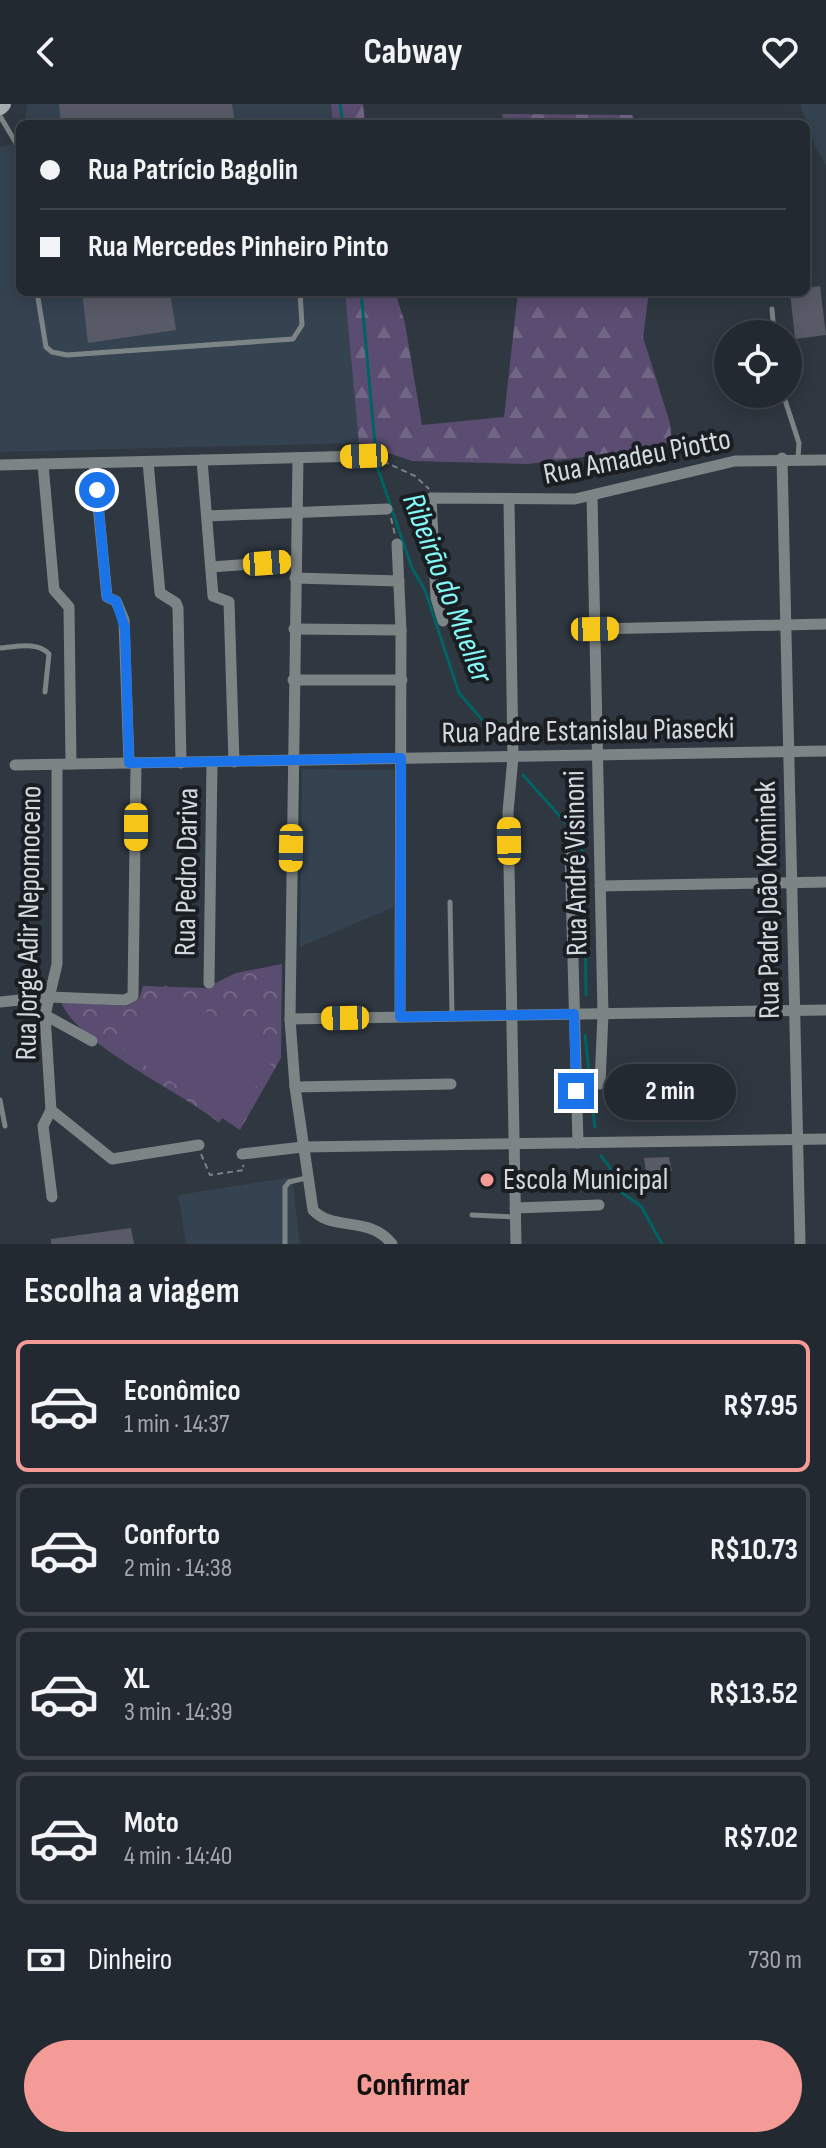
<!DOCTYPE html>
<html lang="pt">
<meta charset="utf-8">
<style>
:root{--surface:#232930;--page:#2b3138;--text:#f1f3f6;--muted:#a3a6ab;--line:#40454c;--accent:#f59b97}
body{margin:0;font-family:"Sofia Sans Condensed",sans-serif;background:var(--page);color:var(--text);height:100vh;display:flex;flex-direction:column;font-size:30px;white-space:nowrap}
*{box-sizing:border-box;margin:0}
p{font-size:26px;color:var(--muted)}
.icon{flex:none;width:44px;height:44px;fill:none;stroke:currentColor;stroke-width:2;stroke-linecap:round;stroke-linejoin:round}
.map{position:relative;height:1140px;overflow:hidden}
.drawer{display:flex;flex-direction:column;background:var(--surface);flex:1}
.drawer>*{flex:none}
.guide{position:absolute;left:16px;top:16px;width:794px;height:176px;border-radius:12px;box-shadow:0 4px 20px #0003,0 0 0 2px var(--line);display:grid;align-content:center;height:176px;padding:0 24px;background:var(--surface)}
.controls{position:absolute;left:714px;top:216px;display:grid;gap:16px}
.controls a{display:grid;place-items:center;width:88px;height:88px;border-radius:50%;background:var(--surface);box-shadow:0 4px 20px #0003,0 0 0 2px var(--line);font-size:40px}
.end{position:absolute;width:36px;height:36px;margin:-18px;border:10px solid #1a73e8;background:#fff;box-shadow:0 0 0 4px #fff}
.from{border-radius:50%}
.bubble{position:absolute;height:56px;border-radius:28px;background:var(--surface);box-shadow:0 4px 20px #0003,0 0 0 2px var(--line);font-size:26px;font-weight:700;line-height:56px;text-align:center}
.car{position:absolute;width:24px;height:48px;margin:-24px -12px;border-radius:10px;box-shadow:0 0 6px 2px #0007;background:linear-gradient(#f5c518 24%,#345 0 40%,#f5c518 0 76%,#345 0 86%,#f5c518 0)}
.guide b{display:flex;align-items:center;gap:28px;height:76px;font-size:30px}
.guide b+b{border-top:2px solid var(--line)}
.guide i{width:20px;height:20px;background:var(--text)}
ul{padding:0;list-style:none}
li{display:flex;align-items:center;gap:24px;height:132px;margin:0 16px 12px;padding:0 8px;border:4px solid var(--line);border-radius:12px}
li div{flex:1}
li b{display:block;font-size:30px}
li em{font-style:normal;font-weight:700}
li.active{border-color:var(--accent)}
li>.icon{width:72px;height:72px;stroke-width:1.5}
h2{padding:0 24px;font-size:36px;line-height:96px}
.pay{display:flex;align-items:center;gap:20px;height:88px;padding:0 24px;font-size:30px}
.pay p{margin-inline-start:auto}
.primary-button{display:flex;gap:16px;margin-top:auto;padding:16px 24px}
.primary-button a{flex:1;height:92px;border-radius:48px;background:var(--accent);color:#111;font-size:32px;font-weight:700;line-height:92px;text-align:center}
header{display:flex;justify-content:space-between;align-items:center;height:104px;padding:0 24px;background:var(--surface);font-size:36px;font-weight:700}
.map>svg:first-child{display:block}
</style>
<header><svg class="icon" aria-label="back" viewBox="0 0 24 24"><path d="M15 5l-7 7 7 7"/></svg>Cabway<svg class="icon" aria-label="heart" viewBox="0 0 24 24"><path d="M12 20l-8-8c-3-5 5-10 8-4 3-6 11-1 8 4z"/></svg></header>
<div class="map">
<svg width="826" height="1140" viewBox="0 0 826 1140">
<defs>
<pattern id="forest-firs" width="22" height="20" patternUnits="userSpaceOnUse" patternTransform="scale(2)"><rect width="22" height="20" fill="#5b4d71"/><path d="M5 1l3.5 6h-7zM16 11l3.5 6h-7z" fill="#726685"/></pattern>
<pattern id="park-crowns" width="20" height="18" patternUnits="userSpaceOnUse" patternTransform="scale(2)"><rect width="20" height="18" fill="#5b4d71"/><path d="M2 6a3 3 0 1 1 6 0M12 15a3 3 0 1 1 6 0" fill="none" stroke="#726685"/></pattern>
</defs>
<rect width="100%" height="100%" fill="#2f3740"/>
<g fill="#354250">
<polygon points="27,0 332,0 333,20 25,20"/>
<polygon points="800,0 826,0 826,61 815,42"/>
<polygon points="20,39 20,188 347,188 359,339 0,348 0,43"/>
<polygon points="302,665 395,666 394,803 300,843"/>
<polygon points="292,1073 300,1140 186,1140 178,1091"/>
</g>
<g fill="url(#forest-firs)">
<polygon points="331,0 363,0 365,20 333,20"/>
<polygon points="502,10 633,11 634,20 504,20"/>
<polygon points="345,188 395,188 405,219 422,321 504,313 518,188 649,188 643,233 670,319 672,342 528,360 412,357 359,339"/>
</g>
<path fill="url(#park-crowns)" d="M282,860L281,954L240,1026L222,1014L219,1019C179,986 79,942 61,898L127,902L139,895L143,882L205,884L236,869Z"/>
<polygon fill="#5b4d71" points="165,881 276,951 234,1017 123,947"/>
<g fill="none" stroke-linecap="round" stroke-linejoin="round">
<g stroke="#016363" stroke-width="3">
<polyline points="340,0 343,20"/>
<polyline points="361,188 377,362 412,464 425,486 459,589 503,640"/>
<polyline points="523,671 565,718 584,751 586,891"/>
<polyline points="585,931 595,1023"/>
<polyline points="601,1052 609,1062 618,1086 641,1102 662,1140"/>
</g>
</g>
<g fill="#585b67">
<polygon points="59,0 232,0 235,20 61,20"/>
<polygon points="820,182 826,231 795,235 790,188 806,188 806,184"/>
<polygon points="82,188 170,188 176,226 88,239"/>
<polygon points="669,1053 672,1067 646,1068 644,1054"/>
<polygon points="131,1124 134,1140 51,1140 51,1135"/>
</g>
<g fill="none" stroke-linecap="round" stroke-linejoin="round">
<g stroke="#798087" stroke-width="2" stroke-dasharray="6 4" stroke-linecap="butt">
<polyline points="374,353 415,372 429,385"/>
<polyline points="391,414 395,431"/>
<polyline points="201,1050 210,1071 244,1066 243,1061"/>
</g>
<g stroke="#7d8486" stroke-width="5">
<polyline points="0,12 16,39 20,65"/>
<polyline points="37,188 46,243 52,248 67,251 293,235 302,221 300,188"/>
<polyline points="772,205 774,230"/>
<polyline points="783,290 799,339 798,354"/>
<path d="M0,544C16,543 37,537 49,550L45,588"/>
<polyline points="450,798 452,911"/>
<polyline points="0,996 5,1022"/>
<polyline points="472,1111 514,1113"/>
<polyline points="285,1140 285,1083 289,1078 306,1074"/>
</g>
<g stroke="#7d8486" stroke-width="11">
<path d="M298,354L290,915L295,983L313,1106C333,1128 369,1111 392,1140"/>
<polyline points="782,354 800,1140"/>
<polyline points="202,356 213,492 229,498 234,658"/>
<polyline points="148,358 160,489 176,499 178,504 181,659"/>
<polyline points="94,359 107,493 116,497 124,516 129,659"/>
<polyline points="43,360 54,486 69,503 71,660"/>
<polyline points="0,361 364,352"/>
<polyline points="592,392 603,910 600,980"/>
<polyline points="509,397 513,653 508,708 516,1140"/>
<polyline points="207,412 387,405"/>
<polyline points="397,440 401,526 400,913"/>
<polyline points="211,463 295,457"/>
<polyline points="295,474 399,477"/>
<polyline points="443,517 436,494 431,394 575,395 735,357 826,356"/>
<polyline points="294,525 401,526"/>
<polyline points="595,525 826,520"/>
<polyline points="293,576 402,576"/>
<polyline points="15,661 826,647"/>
<polyline points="57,661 57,860 45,911 51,1006 112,1055 199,1041"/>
<polyline points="570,745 578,1039"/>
<polyline points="600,782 826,778"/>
<polyline points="209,879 212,658"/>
<polyline points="0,898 49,893 125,896 133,892 136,659"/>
<polyline points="45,911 92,937"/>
<polyline points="290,915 826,906"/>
<polyline points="295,983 451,980"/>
<polyline points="51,1006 43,1022 52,1093"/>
<polyline points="242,1050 303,1043 826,1035"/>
<polyline points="515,1104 599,1101"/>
</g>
<polyline stroke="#a5afb3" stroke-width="16" points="0,3 3,0"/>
</g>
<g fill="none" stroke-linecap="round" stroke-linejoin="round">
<polyline stroke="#1a73e8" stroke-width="10" points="97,386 107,493 116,497 125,524 129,659 401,654 400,913 574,910 576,987"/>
</g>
<circle fill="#f59b97" stroke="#1a1e22" stroke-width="3" cx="487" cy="1076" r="8"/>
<g text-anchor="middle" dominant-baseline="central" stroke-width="8" stroke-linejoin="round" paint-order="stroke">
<g font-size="30" fill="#d4d9df" stroke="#1a1e22">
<text transform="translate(637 353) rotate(-11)">Rua Amadeu Piotto</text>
<text transform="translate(588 627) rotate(-1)">Rua Padre Estanislau Piasecki</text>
<text transform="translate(576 759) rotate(-91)">Rua André Visinoni</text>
<text transform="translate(187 768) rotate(-89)">Rua Pedro Dariva</text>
<text transform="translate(768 796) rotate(-91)">Rua Padre João Kominek</text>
<text transform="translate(29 819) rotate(-89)">Rua Jorge Adir Nepomoceno</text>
</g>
<g font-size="30" fill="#d4d9df" stroke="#1a1e22" text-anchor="start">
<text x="503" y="1076">Escola Municipal</text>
</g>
<g font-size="32" font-style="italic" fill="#83f9f7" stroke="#1a1e22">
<text transform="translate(447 484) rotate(69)">Ribeirão do Mueller</text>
</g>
</g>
</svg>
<div class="controls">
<a><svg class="icon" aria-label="locate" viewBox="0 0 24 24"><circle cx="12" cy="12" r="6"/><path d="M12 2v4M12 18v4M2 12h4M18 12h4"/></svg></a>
</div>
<i class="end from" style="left:97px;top:386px"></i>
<i class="end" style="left:576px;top:987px"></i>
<div class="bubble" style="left:604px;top:960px;width:132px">2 min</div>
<i class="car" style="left:364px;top:352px;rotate:268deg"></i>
<i class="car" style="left:267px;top:459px;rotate:86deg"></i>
<i class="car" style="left:595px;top:525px;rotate:89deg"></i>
<i class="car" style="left:136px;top:723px;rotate:180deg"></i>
<i class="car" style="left:509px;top:737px;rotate:359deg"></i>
<i class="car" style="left:291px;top:744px;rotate:181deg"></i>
<i class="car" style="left:345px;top:914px;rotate:269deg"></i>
<div class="guide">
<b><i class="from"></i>Rua Patrício Bagolin</b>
<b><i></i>Rua Mercedes Pinheiro Pinto</b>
</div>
</div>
<section class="drawer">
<h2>Escolha a viagem</h2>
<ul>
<li class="active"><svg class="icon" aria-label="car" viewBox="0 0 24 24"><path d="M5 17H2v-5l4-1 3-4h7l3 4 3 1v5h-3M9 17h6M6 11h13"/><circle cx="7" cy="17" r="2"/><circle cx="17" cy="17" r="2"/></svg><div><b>Econômico</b><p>1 min · 14:37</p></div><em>R$7.95</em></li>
<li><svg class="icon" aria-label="car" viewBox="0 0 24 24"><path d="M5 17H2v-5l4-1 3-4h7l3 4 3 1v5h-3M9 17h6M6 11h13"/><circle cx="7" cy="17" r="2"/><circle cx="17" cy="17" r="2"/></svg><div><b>Conforto</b><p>2 min · 14:38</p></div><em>R$10.73</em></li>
<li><svg class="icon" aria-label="car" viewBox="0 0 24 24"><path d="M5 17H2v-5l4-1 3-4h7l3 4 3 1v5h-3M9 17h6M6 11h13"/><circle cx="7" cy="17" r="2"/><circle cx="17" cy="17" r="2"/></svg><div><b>XL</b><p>3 min · 14:39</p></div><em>R$13.52</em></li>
<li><svg class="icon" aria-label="car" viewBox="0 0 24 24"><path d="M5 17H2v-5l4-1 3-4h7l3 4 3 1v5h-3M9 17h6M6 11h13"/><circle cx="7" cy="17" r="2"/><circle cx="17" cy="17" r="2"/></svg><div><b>Moto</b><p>4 min · 14:40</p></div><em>R$7.02</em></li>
</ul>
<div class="pay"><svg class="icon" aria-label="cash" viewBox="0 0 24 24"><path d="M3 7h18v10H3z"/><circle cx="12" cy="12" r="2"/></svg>Dinheiro<p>730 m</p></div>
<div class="primary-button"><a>Confirmar</a></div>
</section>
